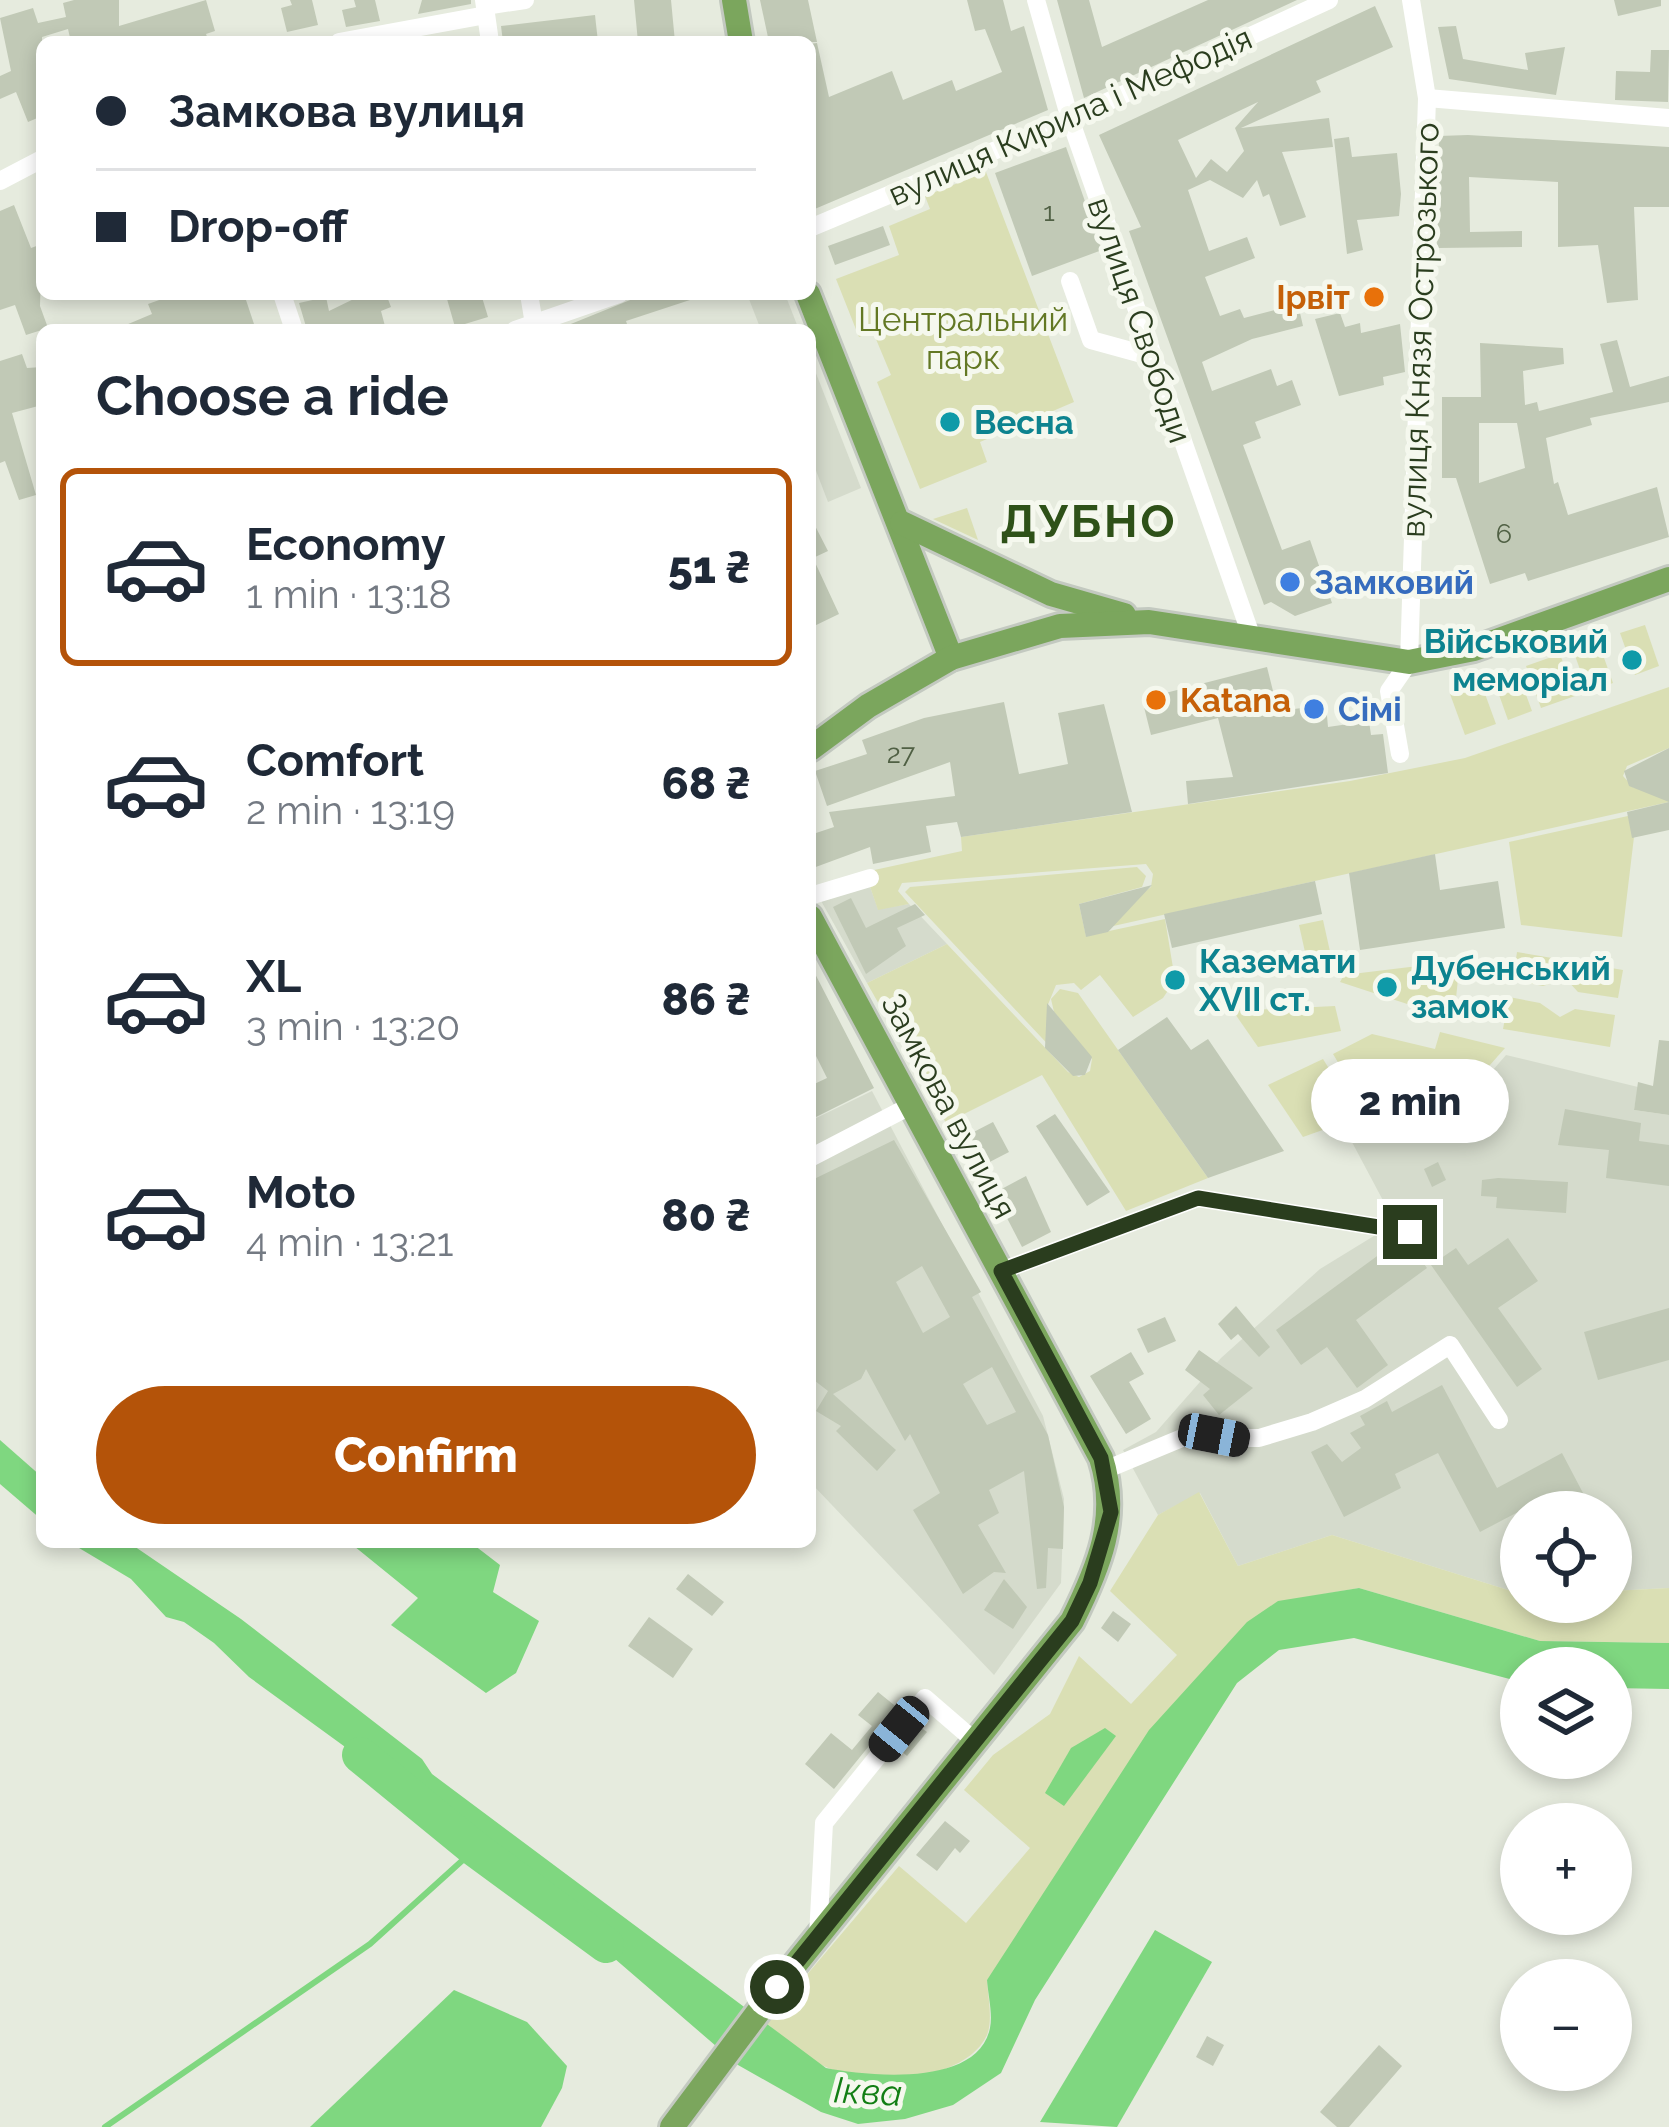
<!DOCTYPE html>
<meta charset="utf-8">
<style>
:root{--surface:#fff;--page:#f2f2f3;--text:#1f2937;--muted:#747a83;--line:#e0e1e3;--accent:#b45309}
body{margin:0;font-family:Raleway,sans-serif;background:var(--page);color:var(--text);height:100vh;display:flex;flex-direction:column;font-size:45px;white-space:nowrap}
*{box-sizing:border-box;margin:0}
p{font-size:39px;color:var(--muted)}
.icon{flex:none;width:66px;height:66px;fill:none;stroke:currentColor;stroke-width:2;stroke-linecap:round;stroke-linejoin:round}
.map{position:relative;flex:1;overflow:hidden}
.side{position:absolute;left:36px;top:324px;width:780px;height:1224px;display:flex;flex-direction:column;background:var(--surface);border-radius:18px;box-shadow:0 6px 18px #0003}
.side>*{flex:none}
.hud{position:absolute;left:36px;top:36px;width:780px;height:264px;border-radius:18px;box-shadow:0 6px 18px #0003;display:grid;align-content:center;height:264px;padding:0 60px;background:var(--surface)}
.controls{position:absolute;left:1500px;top:1491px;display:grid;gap:24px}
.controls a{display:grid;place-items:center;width:132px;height:132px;border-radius:50%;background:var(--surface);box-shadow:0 6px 18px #0003;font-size:60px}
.end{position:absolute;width:54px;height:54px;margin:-27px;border:15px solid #2a3d1e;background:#fff;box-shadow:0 0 0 6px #fff}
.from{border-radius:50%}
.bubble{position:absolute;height:84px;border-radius:42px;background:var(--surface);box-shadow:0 6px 18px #0003;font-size:39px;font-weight:800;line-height:84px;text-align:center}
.car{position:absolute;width:36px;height:72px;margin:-36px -18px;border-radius:15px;box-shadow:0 0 9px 3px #0007;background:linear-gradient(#222 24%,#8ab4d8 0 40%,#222 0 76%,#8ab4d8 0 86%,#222 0)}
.hud b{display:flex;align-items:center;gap:42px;height:114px;font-size:45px}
.hud b+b{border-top:3px solid var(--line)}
.hud i{width:30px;height:30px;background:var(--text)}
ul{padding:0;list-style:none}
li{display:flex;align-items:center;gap:36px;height:198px;margin:0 24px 18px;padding:0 36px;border:6px solid transparent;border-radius:18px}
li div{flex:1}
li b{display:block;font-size:45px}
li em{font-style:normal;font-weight:800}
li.current{border-color:var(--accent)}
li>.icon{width:108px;height:108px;stroke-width:1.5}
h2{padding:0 60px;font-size:54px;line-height:144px}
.action{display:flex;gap:24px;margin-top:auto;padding:24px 60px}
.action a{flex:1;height:138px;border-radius:72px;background:var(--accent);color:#fff;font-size:48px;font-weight:800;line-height:138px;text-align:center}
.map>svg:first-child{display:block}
</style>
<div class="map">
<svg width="1669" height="2127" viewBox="0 0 1669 2127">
<rect width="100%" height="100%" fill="#e6ebde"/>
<g fill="#d5dbcc">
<polygon points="747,294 785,294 799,330 761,330"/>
<polygon points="810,358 861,488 828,502 810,455"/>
<polygon points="869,884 878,909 909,904 947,944 867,983 820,899"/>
<polygon points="1506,1055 1638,1087 1634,1110 1669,1115 1669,1588 1611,1591 1611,1512 1521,1512 1521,1594 1332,1535 1238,1566 1200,1493 1158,1515 1123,1450 1156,1432 1221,1358 1320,1269 1395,1223 1345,1129 1486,1078"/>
<polygon points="872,1091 1043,1416 1064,1499 1061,1583 994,1675 810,1482 810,1121"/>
</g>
<g fill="#dadfb4">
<polygon points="986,172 1074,402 980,442 987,462 920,489 877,382 891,375 873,332 859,337 836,279 899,255 889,226 930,209 925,196"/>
<polygon points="967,508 978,540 933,519"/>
<polygon points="1645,625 1659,666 1635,675 1620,633"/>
<polygon points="1598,641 1613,683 1588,692 1573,650"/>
<polygon points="1560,654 1575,696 1541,708 1526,666"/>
<polygon points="1517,670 1532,711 1508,720 1493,678"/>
<polygon points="1481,683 1496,724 1465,735 1450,694"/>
<polygon points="1669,687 1669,748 1627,766 1623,776 1634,788 1669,782 1669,802 1091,931 1151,887 1153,874 1146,864 902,883 898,891 909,904 878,910 865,872 962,851 961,837 1350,781 1465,758"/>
<polygon points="1669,807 1634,837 1622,937 1521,925 1509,842"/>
<polygon points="1137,867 1146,876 1142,887 1079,904 1086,936 1165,919 1175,980 1163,998 1133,1017 1100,975 1081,990 1074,983 1056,985 1047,1007 1071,1069 905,892 910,887"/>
<polygon points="1323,920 1331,956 1307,961 1299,925"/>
<polygon points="947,944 1068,1072 1079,1077 1090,1071 1092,1059 1054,1012 1051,999 1060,989 1078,993 1208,1178 1126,1211 1042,1075 946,1123 867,983"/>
<polygon points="1517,952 1623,970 1618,998 1578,992 1566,979 1543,986 1513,980"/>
<polygon points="1451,962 1459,969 1455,1008 1447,1017 1340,982 1344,975"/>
<polygon points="1509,997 1540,1003 1560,1017 1575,1009 1615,1015 1610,1047 1503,1029"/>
<polygon points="1335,1006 1341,1031 1258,1047 1233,1011"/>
<polygon points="1440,1032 1505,1048 1482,1074 1369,1114 1333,1054 1372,1034 1435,1049"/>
<polygon points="1323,1059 1359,1117 1303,1137 1268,1085"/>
<path d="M1199,1492L1238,1566L1332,1535L1521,1594V1602H1611V1591L1669,1588V1643L1540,1641L1359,1588L1278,1602L987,1980C988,1997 993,2020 987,2035C965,2083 867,2087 826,2067C805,2058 784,2037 766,2023L899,1866L966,1923L1030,1848L964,1790L993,1755L1050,1714L1079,1656L1131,1704L1177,1655L1110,1591L1158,1515Z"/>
</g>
<g fill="#7fd780">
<polygon points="0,1440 42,1477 42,1520 0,1484"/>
<path d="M69,1542H128L241,1619L422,1759L432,1774L826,2068C867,2076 978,2088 990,2028C993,2014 988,1995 987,1980L1149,1730L1247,1622L1278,1601L1359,1588L1540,1641L1669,1643V1689L1611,1688V1668H1521V1682L1354,1638L1279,1650L1237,1683L1035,2000L1001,2073L953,2105L905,2119L858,2124L821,2112L738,2065L571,1921L392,1781L249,1677L214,1643L184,1622L166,1617L131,1579Z"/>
<polygon points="349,1542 470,1542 500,1565 493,1592 539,1621 516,1673 486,1693 391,1625 418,1598"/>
<polygon points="1105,1728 1116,1736 1064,1806 1045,1793 1071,1748"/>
<polygon points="1155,1930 1212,1962 1117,2127 1040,2122"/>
<polygon points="454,1990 527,2022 567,2066 562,2088 541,2127 310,2127"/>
</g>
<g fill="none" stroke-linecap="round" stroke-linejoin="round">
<polyline stroke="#7fd780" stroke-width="6" points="105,2127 370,1944 475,1849"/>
<polyline stroke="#7fd780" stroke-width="36" points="360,1755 475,1849 606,1945"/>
</g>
<g fill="#c1c9b6" fill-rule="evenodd">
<polygon points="74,0 119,0 119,26 206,0 215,31 206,34 209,42 71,42 68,29 42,37 42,116 28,122 16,92 0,99 0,76 11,71 0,18 33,8 38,23 66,17 63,3"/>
<polygon points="290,0 312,0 318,25 287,32 281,8 292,5"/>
<polygon points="354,0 375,0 380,21 346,27 342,10 356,7"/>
<polygon points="422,0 471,0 471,4 418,14"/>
<polygon points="634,0 671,0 675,42 638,42"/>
<polygon points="760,0 808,0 817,42 769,42"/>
<polygon points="967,0 1003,0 1011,31 1024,26 1048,110 810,211 810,44 817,43 829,97 892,71 903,100 952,80 956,91 1002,72 985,29 975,31"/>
<polygon points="1057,0 1089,0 1102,47 1208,0 1297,0 1084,98"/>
<polygon points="1614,0 1661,0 1661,6 1618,16"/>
<path d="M1375,6L1393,47L1316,81L1321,92L1241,128L1329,118L1333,147L1282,152L1306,217L1280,226L1269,194L1263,197L1257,180L1243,198L1210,180L1188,190L1209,251L1247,237L1255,258L1205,277L1220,316L1240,309L1244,318L1298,304L1303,326L1252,339L1202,362L1212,391L1271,369L1277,386L1292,380L1301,405L1255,422L1261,438L1243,445L1282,550L1310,540L1332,603L1295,616L1271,602L1264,605L1129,231L1141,227L1099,135ZM1258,102L1235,128L1244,151L1227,172L1211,159L1196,178L1178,140Z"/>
<polygon points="595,15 598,42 503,42 501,26"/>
<polygon points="1456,26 1463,59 1528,70 1525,53 1565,47 1556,95 1449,79 1438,27"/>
<polygon points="1651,50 1669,50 1668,102 1615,100 1616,71 1650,72"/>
<polygon points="1468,135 1669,147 1669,207 1634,207 1638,300 1607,303 1598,245 1558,247 1558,182 1469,177 1470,232 1522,231 1522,247 1437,248 1439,136"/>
<polygon points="1349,137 1352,157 1397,153 1401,194 1399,216 1357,220 1363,250 1347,254 1334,139"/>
<polygon points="1066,147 1102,250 1032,276 995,173"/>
<polygon points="14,205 31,248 42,244 40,306 48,328 26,335 15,305 0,310 0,211"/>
<polygon points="883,226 890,245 835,265 828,246"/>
<polygon points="176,294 244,294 254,324 235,330 114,330 152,314 148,304"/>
<polygon points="364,294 386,294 391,307 381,311 386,330 307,330 299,303 326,297 329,311"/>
<polygon points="465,294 481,294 488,317 455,327 447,299"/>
<polygon points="645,294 696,298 626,321 629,330 556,330"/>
<polygon points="1340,313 1345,327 1360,323 1361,333 1400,324 1405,372 1383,377 1384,385 1339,396 1315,319"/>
<path d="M1617,340L1630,387L1669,376V402L1590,418L1592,425L1546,438L1554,484L1558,482L1568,515L1657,487L1669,537L1528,581L1525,573L1490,584L1456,478H1442V397H1481L1480,343L1563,348L1564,364L1523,371L1525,405L1537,402L1539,411L1613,392L1600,344ZM1479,423H1517L1525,468L1479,483Z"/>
<polygon points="22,354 27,368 42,367 42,405 12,413 36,495 19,500 5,461 0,463 0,361"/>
<polygon points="810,516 828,551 813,558 839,614 810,628"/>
<polygon points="1267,667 1278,711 1326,705 1328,727 1369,721 1371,735 1383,734 1388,773 1188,804 1186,781 1233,777 1218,718 1151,735 1142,699"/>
<polygon points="1004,702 1019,774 1068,764 1058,713 1104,704 1132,812 961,837 957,822 926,826 931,852 873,864 870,847 813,868 810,835 834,827 829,812 955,796 950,762 827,806 815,771 867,754 862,740 924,718"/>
<polygon points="1669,748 1669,830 1632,838 1627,812 1669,802 1629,786 1624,771"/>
<polygon points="1435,854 1440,890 1498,881 1505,928 1360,950 1349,873"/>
<polygon points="1315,881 1322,914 1172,948 1164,914"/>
<polygon points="1152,885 1108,932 1086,937 1079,904"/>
<polygon points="851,898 866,928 915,904 925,915 897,928 906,946 866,974 833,907"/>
<polygon points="810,964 874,1088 810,1120 810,1086 827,1078 810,1044"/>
<polygon points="1047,1003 1092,1057 1085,1075 1073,1076 1045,1048"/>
<polygon points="1167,1017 1191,1050 1208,1039 1284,1151 1208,1178 1118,1050"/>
<polygon points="1659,1040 1669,1041 1669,1115 1634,1110 1638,1082 1653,1086"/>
<polygon points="1565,1109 1641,1123 1639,1141 1669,1145 1669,1186 1606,1178 1609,1150 1558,1145"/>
<polygon points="1055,1114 1110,1192 1087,1206 1036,1126"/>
<polygon points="993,1122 1009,1152 980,1167 964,1137"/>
<path d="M894,1140L981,1292L972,1297L1048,1435L1064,1507L1063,1549L1048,1548L1046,1588L1037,1589L1024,1471L989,1490L999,1513L978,1525L1006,1573L994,1572L963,1594L913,1510L940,1493L910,1434L905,1441L866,1369L861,1379L833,1394L896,1450L877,1471L836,1431L841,1426L816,1411L828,1391L810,1377V1181ZM922,1266L950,1317L923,1333L896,1282ZM992,1367L1016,1412L987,1425L963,1384Z"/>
<polygon points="1438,1162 1446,1180 1432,1187 1424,1169"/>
<polygon points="1026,1176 1051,1232 1022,1247 994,1193"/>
<polygon points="1498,1178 1568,1182 1566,1213 1496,1208 1497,1197 1481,1196 1482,1180"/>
<polygon points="1508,1238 1538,1281 1498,1308 1542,1369 1517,1387 1431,1265 1456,1248 1468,1265"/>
<polygon points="1395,1243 1410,1245 1427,1268 1356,1320 1388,1365 1357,1388 1327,1347 1301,1365 1276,1330"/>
<polygon points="1236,1306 1270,1347 1259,1357 1238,1334 1231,1340 1218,1324"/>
<polygon points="1669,1308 1669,1360 1598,1380 1584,1332"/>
<polygon points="1165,1317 1176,1341 1148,1353 1137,1329"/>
<polygon points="1199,1350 1253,1388 1219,1415 1203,1395 1210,1389 1185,1370"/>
<polygon points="1131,1352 1144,1374 1129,1382 1151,1419 1126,1434 1090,1376"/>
<polygon points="1442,1385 1497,1488 1562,1453 1593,1512 1564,1512 1558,1501 1538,1512 1518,1512 1480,1532 1438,1453 1395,1474 1401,1488 1344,1517 1311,1452 1327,1444 1342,1462 1361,1448 1350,1433 1365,1425 1360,1416 1387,1401 1392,1412"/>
<polygon points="688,1574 724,1602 712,1616 676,1589"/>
<polygon points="1004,1579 1027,1607 1013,1629 984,1610"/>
<polygon points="1113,1611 1131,1624 1118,1642 1101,1628"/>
<polygon points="649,1617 693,1649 673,1678 628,1646"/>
<polygon points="878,1692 899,1709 834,1789 805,1764 831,1733 852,1750 872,1726 858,1715"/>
<polygon points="919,1726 927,1732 907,1756 900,1750"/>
<polygon points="945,1821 970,1841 960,1853 955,1848 937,1871 916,1855"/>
<polygon points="1207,2036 1224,2045 1213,2066 1196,2057"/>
<polygon points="1379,2045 1402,2066 1349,2127 1337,2127 1320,2112"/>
</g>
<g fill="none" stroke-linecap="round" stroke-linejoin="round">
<g stroke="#c3c9c0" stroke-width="30">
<g id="major">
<polyline points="734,0 741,42"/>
<polyline points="808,294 951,658"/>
<polyline points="902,523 1051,594 1124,615"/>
<polyline points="810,749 868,706 951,658 1060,626 1149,622 1409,662 1474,649 1669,579"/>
<path d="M672,2127L777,1987L1072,1621C1099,1567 1120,1517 1101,1458L810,917"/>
</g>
</g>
<g stroke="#fff" stroke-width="18">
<polyline points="484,0 490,42"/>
<polyline points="1036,0 1070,119 1252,638"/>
<polyline points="485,6 525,0"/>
<polyline points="339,42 486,15"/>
<polyline points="1427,98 1669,118"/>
<polyline points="0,181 42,159"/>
<polyline points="810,228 1070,119 1329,0"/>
<polyline points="1070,281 1091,340 1153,357"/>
<polyline points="282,294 294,330"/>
<polyline points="529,294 535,330"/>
<polyline points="515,330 619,294"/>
<polyline points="1400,754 1389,691 1409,662 1427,98 1411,0"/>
<polyline points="810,896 870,878"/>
<polyline points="810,1158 912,1105"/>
<polyline points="1001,1271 1198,1198 1410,1232"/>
<polyline points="1105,1470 1182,1438 1259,1438 1312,1422 1365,1399 1450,1345 1499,1420"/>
<polyline points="818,1936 824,1823 925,1698 976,1742"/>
</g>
<use href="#major" stroke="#7ba65d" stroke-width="24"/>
</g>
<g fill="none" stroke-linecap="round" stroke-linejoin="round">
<polyline stroke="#2a3d1e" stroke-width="15" points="777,1987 1072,1621 1090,1583 1111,1512 1101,1458 1001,1271 1198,1198 1410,1232"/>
</g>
<g fill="#e8710a" stroke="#f5f8ee" stroke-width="4.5">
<circle cx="1374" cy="297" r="12"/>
<circle cx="1156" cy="700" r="12"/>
</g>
<g fill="#0f9aa8" stroke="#f5f8ee" stroke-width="4.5">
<circle cx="950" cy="422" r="12"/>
<circle cx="1632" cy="660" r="12"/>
<circle cx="1175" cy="980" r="12"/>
<circle cx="1387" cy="987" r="12"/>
</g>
<g fill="#3f7fe0" stroke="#f5f8ee" stroke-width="4.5">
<circle cx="1290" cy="582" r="12"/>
<circle cx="1314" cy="709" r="12"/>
</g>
<g text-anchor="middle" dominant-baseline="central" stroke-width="10" stroke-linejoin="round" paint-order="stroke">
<g font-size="27" fill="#506044">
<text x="1049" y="211">1</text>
<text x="1504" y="533">6</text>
<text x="901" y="753">27</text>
</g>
<g font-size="33" fill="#2a3d1e" stroke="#f5f8ee">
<text transform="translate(1070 116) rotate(-24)">вулиця Кирила і Мефодія</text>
<text transform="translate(1140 320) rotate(71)">вулиця Свободи</text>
<text transform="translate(1420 330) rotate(-88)">вулиця Князя Острозького</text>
<text transform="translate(949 1106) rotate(62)">Замкова вулиця</text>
</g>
<g font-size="33" font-weight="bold" fill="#c56008" stroke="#f5f8ee" text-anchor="end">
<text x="1350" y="297">Ірвіт</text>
<text x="1180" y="700" text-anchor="start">Katana</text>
</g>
<g font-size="33" fill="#637824" stroke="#f5f8ee">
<text x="963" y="319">Центральний<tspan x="963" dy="38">парк</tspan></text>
</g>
<g font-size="33" font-weight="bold" fill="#0d838f" stroke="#f5f8ee" text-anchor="start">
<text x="974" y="422">Весна</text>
<text x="1608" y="641" text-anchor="end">Військовий<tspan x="1608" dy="38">меморіал</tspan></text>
<text x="1199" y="961">Каземати<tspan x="1199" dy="38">XVII ст.</tspan></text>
<text x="1411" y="968">Дубенський<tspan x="1411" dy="38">замок</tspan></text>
</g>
<g font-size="33" font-weight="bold" fill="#366cbe" stroke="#f5f8ee" text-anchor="start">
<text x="1314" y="582">Замковий</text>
<text x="1338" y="709">Сімі</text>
</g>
<g font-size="36" font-style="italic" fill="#127e14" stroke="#f5f8ee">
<text transform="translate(868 2091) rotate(3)">Іква</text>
</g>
<g font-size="45" font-weight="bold" letter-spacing="3" fill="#2e5118" stroke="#f5f8ee">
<text x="1089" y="521">ДУБНО</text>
</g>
</g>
</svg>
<div class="controls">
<a><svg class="icon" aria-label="locate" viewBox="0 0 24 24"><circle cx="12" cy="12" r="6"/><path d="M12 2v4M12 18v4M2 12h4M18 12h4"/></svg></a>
<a><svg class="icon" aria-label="layers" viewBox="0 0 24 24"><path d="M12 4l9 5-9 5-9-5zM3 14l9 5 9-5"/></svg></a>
<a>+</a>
<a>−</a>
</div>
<i class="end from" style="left:777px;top:1987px"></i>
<i class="end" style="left:1410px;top:1232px"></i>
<div class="bubble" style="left:1311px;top:1059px;width:198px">2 min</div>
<i class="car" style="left:1214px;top:1435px;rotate:101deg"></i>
<i class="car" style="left:899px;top:1729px;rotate:219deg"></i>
<div class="hud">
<b><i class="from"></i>Замкова вулиця</b>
<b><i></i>Drop-off</b>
</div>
<section class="side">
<h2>Choose a ride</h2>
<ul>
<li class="current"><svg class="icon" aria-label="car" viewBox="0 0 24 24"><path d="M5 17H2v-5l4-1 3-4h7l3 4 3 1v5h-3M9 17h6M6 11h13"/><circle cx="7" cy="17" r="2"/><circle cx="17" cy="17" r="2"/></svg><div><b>Economy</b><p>1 min · 13:18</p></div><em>51 ₴</em></li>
<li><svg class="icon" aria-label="car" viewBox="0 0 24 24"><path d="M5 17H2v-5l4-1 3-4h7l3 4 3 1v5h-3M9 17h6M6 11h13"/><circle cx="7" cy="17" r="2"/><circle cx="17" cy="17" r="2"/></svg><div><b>Comfort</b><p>2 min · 13:19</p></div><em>68 ₴</em></li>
<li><svg class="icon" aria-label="car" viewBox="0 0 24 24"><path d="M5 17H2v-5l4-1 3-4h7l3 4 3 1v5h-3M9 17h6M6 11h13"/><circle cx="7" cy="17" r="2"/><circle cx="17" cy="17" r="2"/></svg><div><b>XL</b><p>3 min · 13:20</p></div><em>86 ₴</em></li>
<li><svg class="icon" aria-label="car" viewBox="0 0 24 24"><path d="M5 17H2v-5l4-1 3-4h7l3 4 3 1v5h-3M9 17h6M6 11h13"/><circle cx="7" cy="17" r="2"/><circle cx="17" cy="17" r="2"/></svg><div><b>Moto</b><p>4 min · 13:21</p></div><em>80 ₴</em></li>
</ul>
<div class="action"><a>Confirm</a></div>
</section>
</div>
